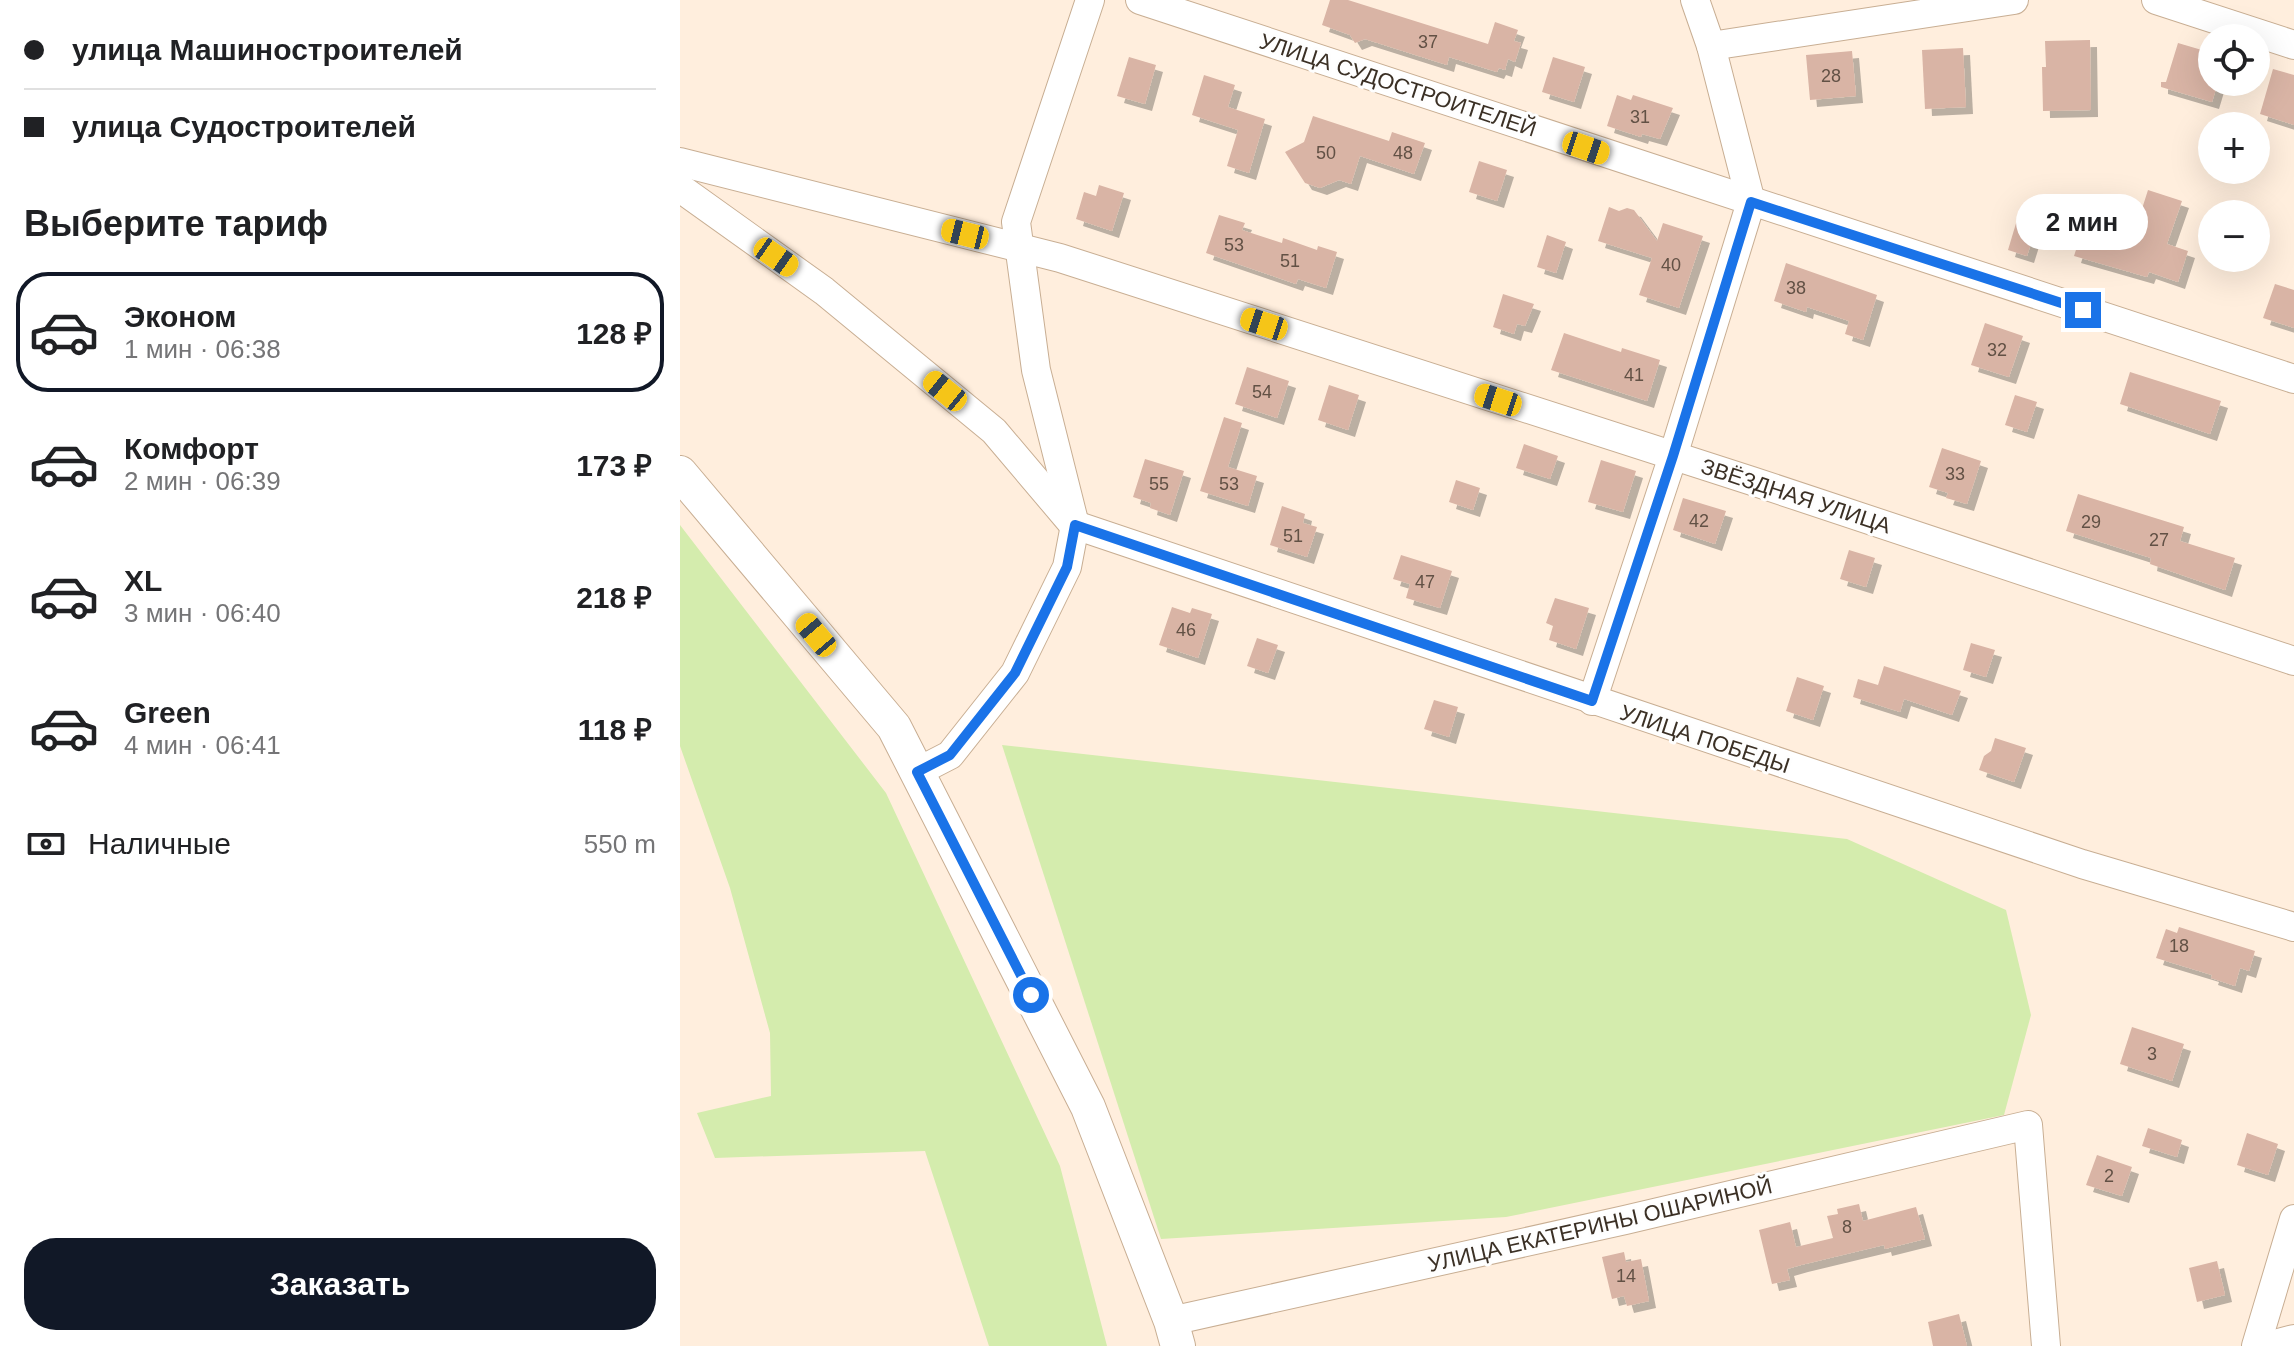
<!DOCTYPE html>
<html lang="ru">
<meta charset="utf-8">
<style>
:root{--surface:#fff;--page:#f6f6f6;--text:#202124;--muted:#757577;--line:#e0e0e0;--accent:#111827}
body{margin:0;font-family:Helvetica,sans-serif;background:var(--page);color:var(--text);height:100vh;display:flex;flex-direction:column;font-size:30px;white-space:nowrap}
*{box-sizing:border-box;margin:0}
p{font-size:26px;color:var(--muted)}
.icon{flex:none;width:44px;height:44px;fill:none;stroke:currentColor;stroke-width:2;stroke-linecap:round;stroke-linejoin:round}
.map{position:relative;flex:1;overflow:hidden}
.drawer{display:flex;flex-direction:column;background:var(--surface);width:680px}
.drawer>*{flex:none}
.banner{display:grid;align-content:center;height:176px;padding:0 24px;background:var(--surface)}
.buttons{position:absolute;left:1518px;top:24px;display:grid;gap:16px}
.buttons a{display:grid;place-items:center;width:72px;height:72px;border-radius:50%;background:var(--surface);box-shadow:0 8px 32px #0002;font-size:40px}
.end{position:absolute;width:36px;height:36px;margin:-18px;border:10px solid #1a73e8;background:#fff;box-shadow:0 0 0 4px #fff}
.from{border-radius:50%}
.bubble{position:absolute;height:56px;border-radius:28px;background:var(--surface);box-shadow:0 8px 32px #0002;font-size:26px;font-weight:700;line-height:56px;text-align:center}
.car{position:absolute;width:24px;height:48px;margin:-24px -12px;border-radius:10px;box-shadow:0 0 6px 2px #0007;background:linear-gradient(#f5c518 24%,#345 0 40%,#f5c518 0 76%,#345 0 86%,#f5c518 0)}
.banner b{display:flex;align-items:center;gap:28px;height:76px;font-size:30px}
.banner b+b{border-top:2px solid var(--line)}
.banner i{width:20px;height:20px;background:var(--text)}
ul{padding:0;list-style:none}
li{display:flex;align-items:center;gap:24px;height:120px;margin:0 16px 12px;padding:0 8px;border:4px solid transparent;border-radius:32px}
li div{flex:1}
li b{display:block;font-size:30px}
li em{font-style:normal;font-weight:700}
li.current{border-color:var(--accent)}
li>.icon{width:72px;height:72px;stroke-width:1.5}
h2{padding:0 24px;font-size:36px;line-height:96px}
.pay{display:flex;align-items:center;gap:20px;height:88px;padding:0 24px;font-size:30px}
.pay p{margin-inline-start:auto}
.primary-button{display:flex;gap:16px;margin-top:auto;padding:16px 24px}
.primary-button a{flex:1;height:92px;border-radius:32px;background:var(--accent);color:#fff;font-size:32px;font-weight:700;line-height:92px;text-align:center}
main{display:flex;flex:1;min-height:0}
.map>svg:first-child{display:block}
</style>
<main>
<section class="drawer">
<div class="banner">
<b><i class="from"></i>улица Машиностроителей</b>
<b><i></i>улица Судостроителей</b>
</div>
<h2>Выберите тариф</h2>
<ul>
<li class="current"><svg class="icon" aria-label="car" viewBox="0 0 24 24"><path d="M5 17H2v-5l4-1 3-4h7l3 4 3 1v5h-3M9 17h6M6 11h13"/><circle cx="7" cy="17" r="2"/><circle cx="17" cy="17" r="2"/></svg><div><b>Эконом</b><p>1 мин · 06:38</p></div><em>128 ₽</em></li>
<li><svg class="icon" aria-label="car" viewBox="0 0 24 24"><path d="M5 17H2v-5l4-1 3-4h7l3 4 3 1v5h-3M9 17h6M6 11h13"/><circle cx="7" cy="17" r="2"/><circle cx="17" cy="17" r="2"/></svg><div><b>Комфорт</b><p>2 мин · 06:39</p></div><em>173 ₽</em></li>
<li><svg class="icon" aria-label="car" viewBox="0 0 24 24"><path d="M5 17H2v-5l4-1 3-4h7l3 4 3 1v5h-3M9 17h6M6 11h13"/><circle cx="7" cy="17" r="2"/><circle cx="17" cy="17" r="2"/></svg><div><b>XL</b><p>3 мин · 06:40</p></div><em>218 ₽</em></li>
<li><svg class="icon" aria-label="car" viewBox="0 0 24 24"><path d="M5 17H2v-5l4-1 3-4h7l3 4 3 1v5h-3M9 17h6M6 11h13"/><circle cx="7" cy="17" r="2"/><circle cx="17" cy="17" r="2"/></svg><div><b>Green</b><p>4 мин · 06:41</p></div><em>118 ₽</em></li>
</ul>
<div class="pay"><svg class="icon" aria-label="cash" viewBox="0 0 24 24"><path d="M3 7h18v10H3z"/><circle cx="12" cy="12" r="2"/></svg>Наличные<p>550 m</p></div>
<div class="primary-button"><a>Заказать</a></div>
</section>
<div class="map">
<svg width="1614" height="1346" viewBox="0 0 1614 1346">
<defs>
<filter id="shadow"><feDropShadow dx="7" dy="7" stdDeviation="0" flood-color="#0004"/></filter>
</defs>
<rect width="100%" height="100%" fill="#fed"/>
<g fill="#d4ecad">
<polygon points="0,525 206,793 380,1166 427,1346 309,1346 245,1151 35,1158 17,1113 91,1096 90,1033 50,888 0,746"/>
<polygon points="322,745 1167,839 1326,910 1351,1015 1324,1115 826,1217 481,1239"/>
</g>
<g fill="#d9b4a5" filter="url(#shadow)">
<polygon points="650,0 668,0 808,44 815,22 838,30 834,41 841,43 835,62 828,59 825,70 819,68 817,72 769,57 767,65 685,39 675,43 670,35 642,25"/>
<polygon points="1410,40 1411,110 1363,111 1362,67 1366,67 1365,41"/>
<polygon points="1498,43 1532,53 1532,82 1538,82 1532,102 1481,87 1481,82 1486,82"/>
<polygon points="1283,48 1286,107 1245,109 1242,50"/>
<polygon points="1172,51 1176,96 1130,100 1126,55"/>
<polygon points="449,57 476,65 465,104 437,96"/>
<polygon points="873,57 905,67 894,102 862,92"/>
<polygon points="1593,69 1614,75 1614,125 1580,114"/>
<polygon points="524,75 555,85 548,107 585,119 569,173 547,166 558,130 512,115"/>
<polygon points="937,95 951,100 953,95 993,108 980,139 962,134 961,137 927,126"/>
<polygon points="633,116 709,141 712,132 745,143 734,174 680,156 671,184 659,180 640,188 625,183 605,152 624,142"/>
<polygon points="799,161 827,170 817,201 789,192"/>
<polygon points="419,185 444,193 432,231 396,219 404,192 416,196"/>
<polygon points="1468,190 1502,201 1487,244 1508,251 1498,282 1469,272 1467,277 1394,256 1405,222 1453,237"/>
<polygon points="929,207 939,211 947,208 954,210 977,241 983,223 1023,236 999,308 959,295 972,258 918,241"/>
<polygon points="539,215 565,223 562,230 602,243 603,238 637,250 638,246 657,252 646,288 618,279 616,284 526,253"/>
<polygon points="1337,220 1356,227 1347,256 1328,250"/>
<polygon points="867,235 886,242 876,273 857,267"/>
<polygon points="1106,263 1197,295 1183,340 1165,334 1169,321 1127,307 1126,312 1094,301"/>
<polygon points="1595,284 1614,290 1614,328 1583,318"/>
<polygon points="823,294 854,304 845,326 837,324 834,334 813,327"/>
<polygon points="1305,323 1343,336 1329,377 1291,365"/>
<polygon points="884,333 941,352 942,348 980,360 967,401 871,370"/>
<polygon points="567,367 609,381 597,418 555,404"/>
<polygon points="1450,372 1541,401 1530,434 1440,404"/>
<polygon points="649,385 679,395 668,430 638,420"/>
<polygon points="1335,395 1357,402 1347,432 1325,425"/>
<polygon points="544,417 562,423 548,467 577,476 568,506 520,491"/>
<polygon points="844,444 878,456 870,479 836,468"/>
<polygon points="1262,448 1301,461 1287,504 1266,498 1268,493 1249,487"/>
<polygon points="465,459 504,471 490,515 470,508 471,503 453,497"/>
<polygon points="921,460 956,471 943,512 908,502"/>
<polygon points="776,480 800,488 793,510 769,502"/>
<polygon points="1398,494 1504,527 1500,541 1555,558 1545,590 1470,564 1471,558 1386,531"/>
<polygon points="1003,498 1046,511 1035,544 993,530"/>
<polygon points="602,506 625,514 623,523 637,527 627,557 590,545"/>
<polygon points="1169,550 1195,558 1186,587 1160,579"/>
<polygon points="721,555 772,571 760,608 726,598 730,584 713,579"/>
<polygon points="875,598 909,608 896,649 869,640 873,626 866,623"/>
<polygon points="492,607 510,613 512,608 532,614 518,658 479,645"/>
<polygon points="577,638 598,645 588,673 567,666"/>
<polygon points="1291,643 1315,650 1306,677 1283,670"/>
<polygon points="1204,666 1281,691 1272,715 1224,699 1220,712 1173,697 1178,679 1198,685"/>
<polygon points="1117,677 1144,686 1133,720 1106,711"/>
<polygon points="754,700 778,707 769,737 744,729"/>
<polygon points="1315,738 1346,748 1334,782 1299,770 1304,756 1311,751"/>
<polygon points="1499,927 1575,951 1569,971 1560,968 1555,986 1531,978 1532,975 1476,958 1486,929 1497,933"/>
<polygon points="1452,1027 1504,1044 1492,1081 1440,1064"/>
<polygon points="1468,1128 1502,1140 1497,1157 1462,1146"/>
<polygon points="1567,1133 1598,1144 1588,1175 1557,1165"/>
<polygon points="1417,1155 1452,1167 1442,1196 1406,1185"/>
<polygon points="1179,1204 1183,1221 1236,1207 1245,1239 1205,1249 1204,1245 1121,1265 1107,1269 1110,1280 1092,1284 1079,1230 1110,1222 1116,1247 1153,1238 1147,1216 1158,1214 1157,1209"/>
<polygon points="944,1252 946,1262 961,1259 969,1301 947,1306 944,1296 932,1299 922,1257"/>
<polygon points="1537,1261 1545,1295 1517,1302 1509,1268"/>
<polygon points="1279,1314 1287,1346 1253,1346 1248,1322"/>
</g>
<g fill="none" stroke-linecap="round" stroke-linejoin="round">
<g stroke="#c8ae93" stroke-width="30">
<g id="minor">
<polyline points="460,0 1614,379"/>
<polyline points="1476,0 1614,45"/>
<polyline points="1031,46 1334,0"/>
<polyline points="0,162 380,258 1072,481 1614,661"/>
<polyline points="0,188 144,291 314,431 391,522"/>
<polyline points="395,525 1402,864 1614,927"/>
<polyline points="912,701 993,456 1071,202 1031,46 1015,0"/>
<polyline points="237,772 270,755 335,673 387,567 395,525 356,370 336,222 410,0"/>
<polyline points="491,1321 945,1220 1348,1125 1366,1346"/>
<polyline points="1576,1346 1614,1219"/>
<polyline points="1587,1346 1614,1339"/>
</g>
</g>
<g stroke="#c8ae93" stroke-width="36">
<polyline id="tertiary" points="0,473 214,727 408,1107 491,1321 498,1346"/>
</g>
<use href="#minor" stroke="#fff" stroke-width="28"/>
<use href="#tertiary" stroke="#fff" stroke-width="34"/>
</g>
<g fill="none" stroke-linecap="round" stroke-linejoin="round">
<polyline stroke="#1a73e8" stroke-width="10" points="351,995 237,772 270,755 335,673 387,567 395,525 912,701 993,456 1071,202 1403,310"/>
</g>
<g text-anchor="middle" dominant-baseline="central" stroke-width="6" stroke-linejoin="round" paint-order="stroke">
<g font-size="18" fill="#625145">
<text x="748" y="42">37</text>
<text x="1151" y="76">28</text>
<text x="960" y="117">31</text>
<text x="646" y="153">50</text>
<text x="723" y="153">48</text>
<text x="554" y="245">53</text>
<text x="610" y="261">51</text>
<text x="991" y="265">40</text>
<text x="1116" y="288">38</text>
<text x="1317" y="350">32</text>
<text x="954" y="375">41</text>
<text x="582" y="392">54</text>
<text x="1275" y="474">33</text>
<text x="479" y="484">55</text>
<text x="549" y="484">53</text>
<text x="1019" y="521">42</text>
<text x="1411" y="522">29</text>
<text x="613" y="536">51</text>
<text x="1479" y="540">27</text>
<text x="745" y="582">47</text>
<text x="506" y="630">46</text>
<text x="1499" y="946">18</text>
<text x="1472" y="1054">3</text>
<text x="1429" y="1176">2</text>
<text x="1167" y="1227">8</text>
<text x="946" y="1276">14</text>
</g>
<g font-size="22" fill="#3b3025" stroke="#fefefe">
<text transform="translate(718 85) rotate(18)">УЛИЦА СУДОСТРОИТЕЛЕЙ</text>
<text transform="translate(1116 496) rotate(18)">ЗВЁЗДНАЯ УЛИЦА</text>
<text transform="translate(1025 739) rotate(18)">УЛИЦА ПОБЕДЫ</text>
<text transform="translate(920 1225) rotate(-13)">УЛИЦА ЕКАТЕРИНЫ ОШАРИНОЙ</text>
</g>
</g>
</svg>
<div class="buttons">
<a><svg class="icon" aria-label="locate" viewBox="0 0 24 24"><circle cx="12" cy="12" r="6"/><path d="M12 2v4M12 18v4M2 12h4M18 12h4"/></svg></a>
<a>+</a>
<a>−</a>
</div>
<i class="end from" style="left:351px;top:995px"></i>
<i class="end" style="left:1403px;top:310px"></i>
<div class="bubble" style="left:1336px;top:194px;width:132px">2 мин</div>
<i class="car" style="left:906px;top:148px;rotate:109deg"></i>
<i class="car" style="left:285px;top:234px;rotate:284deg"></i>
<i class="car" style="left:96px;top:257px;rotate:125deg"></i>
<i class="car" style="left:584px;top:324px;rotate:288deg"></i>
<i class="car" style="left:265px;top:391px;rotate:309deg"></i>
<i class="car" style="left:818px;top:400px;rotate:288deg"></i>
<i class="car" style="left:136px;top:635px;rotate:320deg"></i>
</div>
</main>
